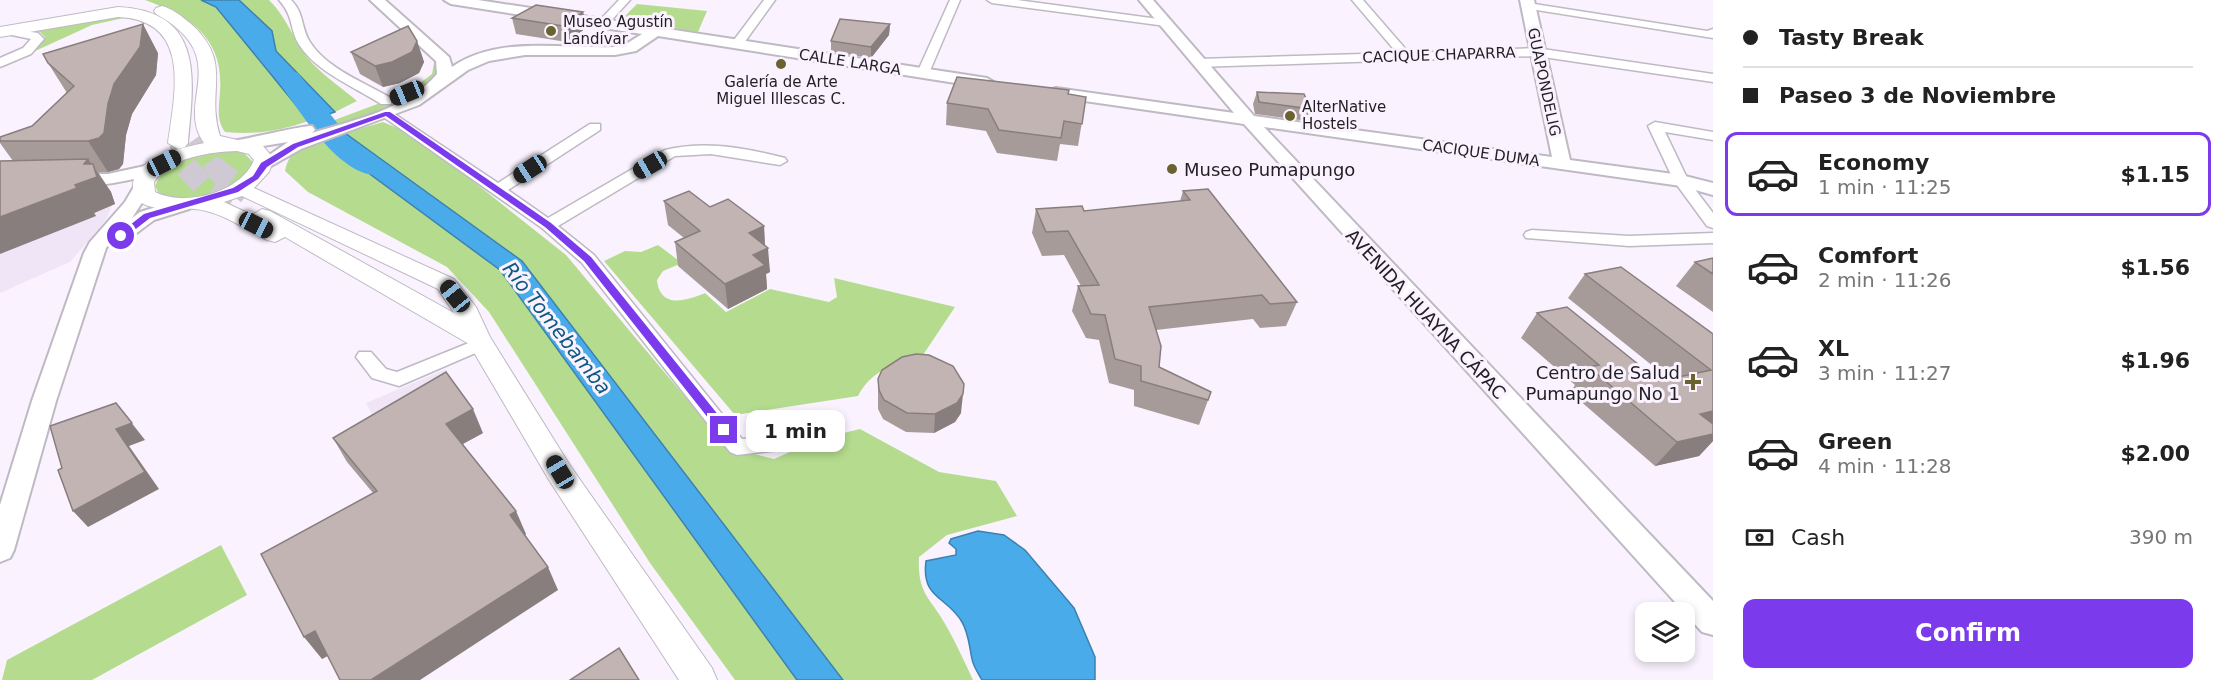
<!DOCTYPE html>
<meta charset="utf-8">
<style>
:root{--surface:#fff;--page:#f6f6f6;--text:#222;--muted:#767676;--line:#e0e0e0;--accent:#7c3aed}
body{margin:0;font-family:"DejaVu Sans",sans-serif;background:var(--page);color:var(--text);height:100vh;display:flex;flex-direction:column;font-size:22px;white-space:nowrap}
*{box-sizing:border-box;margin:0}
p{font-size:20px;color:var(--muted)}
.icon{flex:none;width:33px;height:33px;fill:none;stroke:currentColor;stroke-width:2;stroke-linecap:round;stroke-linejoin:round}
.map{position:relative;flex:1;overflow:hidden}
.details{display:flex;flex-direction:column;background:var(--surface);width:510px}
.details>*{flex:none}
.hud{display:grid;align-content:center;height:132px;padding:0 30px;background:var(--surface)}
.tools{position:absolute;left:1635px;top:602px;display:grid;gap:12px}
.tools a{display:grid;place-items:center;width:60px;height:60px;border-radius:12px;background:var(--surface);box-shadow:0 3px 9px #0003;font-size:30px}
.end{position:absolute;width:27px;height:27px;margin:-14px;border:8px solid #7c3aed;background:#fff;box-shadow:0 0 0 3px #fff}
.from{border-radius:50%}
.bubble{position:absolute;height:42px;border-radius:12px;background:var(--surface);box-shadow:0 3px 9px #0003;font-size:20px;font-weight:700;line-height:42px;text-align:center}
.car{position:absolute;width:18px;height:36px;margin:-18px -9px;border-radius:8px;box-shadow:0 0 4px 2px #0007;background:linear-gradient(#222 24%,#8ab4d8 0 40%,#222 0 76%,#8ab4d8 0 86%,#222 0)}
.hud b{display:flex;align-items:center;gap:21px;height:57px;font-size:22px}
.hud b+b{border-top:2px solid var(--line)}
.hud i{width:15px;height:15px;background:var(--text)}
ul{padding:0;list-style:none}
li{display:flex;align-items:center;gap:18px;height:84px;margin:0 12px 9px;padding:0 18px;border:3px solid transparent;border-radius:12px}
li div{flex:1}
li b{display:block;font-size:22px}
li em{font-style:normal;font-weight:700}
li.selected{border-color:var(--accent)}
li>.icon{width:54px;height:54px;stroke-width:1.5}
.pay{display:flex;align-items:center;gap:15px;height:66px;padding:0 30px;font-size:22px}
.pay p{margin-inline-start:auto}
.action{display:flex;gap:12px;margin-top:auto;padding:12px 30px}
.action a{flex:1;height:69px;border-radius:12px;background:var(--accent);color:#fff;font-size:24px;font-weight:700;line-height:69px;text-align:center}
main{display:flex;flex:1;min-height:0}
.map>svg:first-child{display:block}
</style>
<main>
<div class="map">
<svg width="1713" height="680" viewBox="0 0 1713 680">
<rect width="100%" height="100%" fill="#faf3ff"/>
<g fill="#f0e5f7">
<polygon points="114,201 106,220 70,262 0,293 0,224"/>
<polygon points="446,369 456,396 385,441 366,403"/>
</g>
<g fill="#b5dc8e">
<path d="M145,0H201L216,6L309,121C279,131 256,135 225,132C216,120 219,107 220,92C224,38 191,17 145,0Z"/>
<path d="M239,0H269C289,19 295,46 314,65C327,78 343,89 357,101L335,112L276,51L272,31Z"/>
<polygon points="637,4 707,11 698,32 629,22 623,18"/>
<polygon points="112,15 128,17 92,25 33,52 45,37 40,32 28,30"/>
<polygon points="436,52 446,66 428,94 296,144 289,137 407,93 432,74"/>
<path d="M383,122L402,130L450,163L566,255L733,454L739,450L774,459L819,439L860,429L939,472L996,481L1017,516L947,535L919,557C917,596 932,598 948,629C957,645 965,663 973,680H843L522,261L345,133Z"/>
<path d="M325,141L500,270L797,680H735L650,563L489,312L447,267L308,192L285,171C290,147 304,147 325,141Z"/>
<path d="M234,151L244,153L254,163C239,192 188,209 158,192L155,186C166,156 207,153 234,151Z"/>
<path d="M658,245L682,263L663,271L657,280C660,309 686,301 705,293L726,312L770,289L829,302L837,297L834,278L955,307L919,361C892,364 871,371 858,396L735,415L604,261L625,251L641,252Z"/>
<polygon points="221,545 247,595 92,680 2,680 7,660"/>
</g>
<g fill="#49abea" stroke="#3d81ae" stroke-width="1.5">
<polygon points="201,0 239,0 272,31 276,51 335,112 309,121 216,7"/>
<polygon points="345,133 522,261 843,680 797,680 500,270 325,141"/>
<path d="M978,531L1004,535L1025,550L1074,608L1095,657V680H982C978,673 973,666 972,659C969,646 969,634 962,622C947,596 921,599 926,561L956,555V549L949,543L951,539Z"/>
</g>
<g fill="none" stroke-linecap="round" stroke-linejoin="round">
<path fill="#49abea" fill-rule="evenodd" d="M289,70L298,73L349,138L383,162L387,168L383,174C343,184 297,107 276,78L280,73Z"/>
<g stroke="#cfc9d3" stroke-width="18" stroke-dasharray="18 9" stroke-linecap="butt">
<polyline points="195,139 215,168"/>
<polyline points="178,143 187,168"/>
</g>
<g stroke="#cfc9d3" stroke-width="23" stroke-dasharray="23 12" stroke-linecap="butt">
<polyline points="186,167 204,186 235,202"/>
<polyline points="213,167 248,193"/>
</g>
<g stroke="#bfb9c3" stroke-width="3">
<g id="minor">
<path d="M279,0H291C304,12 301,28 310,42C326,68 365,83 391,98V104H381C355,87 318,73 300,46C289,30 295,18 279,0Z"/>
<polygon points="619,0 630,0 607,25 599,25 599,21"/>
<polygon points="764,0 775,0 741,47 733,47 731,44"/>
<polygon points="950,0 960,0 929,73 923,77 919,76 917,73"/>
<polygon points="987,0 1017,0 1166,20 1172,23 1166,26 992,3"/>
<polygon points="1352,0 1363,0 1409,53 1536,48 1713,74 1713,82 1536,56 1199,67 1193,63 1199,59 1397,53"/>
<polygon points="1528,3 1707,31 1713,29 1713,38 1524,8 1524,4"/>
<polygon points="6,28 38,33 44,39 31,54 0,67 0,58 23,48 31,39 2,33 2,29"/>
<path d="M387,109L498,183L590,124H600V130L508,190L548,218L665,150C705,140 746,148 785,158L787,161L780,165L711,154L675,156L558,226L594,255L742,439L778,436L785,439L788,444L785,449L737,455L730,452L582,263L542,228L382,116L380,113Z"/>
<polygon points="1655,122 1713,132 1713,140 1665,132 1688,180 1713,213 1713,228 1707,226 1674,181 1648,126"/>
<polygon points="1532,230 1629,236 1713,233 1713,243 1629,246 1526,238 1524,235 1526,232"/>
<polygon points="481,338 487,340 490,344 487,348 399,386 372,378 356,357 359,352 371,352 386,369 397,372"/>
</g>
</g>
<g stroke="#bfb9c3" stroke-width="4">
<g id="tertiary">
<path d="M370,0H385L449,57L452,67C498,35 562,49 615,47L626,44L642,34L451,4L444,0H478L987,78L995,83L987,88L658,36L636,51L615,55H525L489,61L468,70L419,105L301,149L264,170L255,165L288,142L238,150L232,149L229,145L232,141L238,140C251,138 305,125 312,126L315,130L312,133C354,120 408,109 437,74L436,61Z"/>
<polygon points="1139,0 1153,0 1254,116 1552,157 1520,0 1534,0 1570,160 1681,175 1713,183 1713,195 1681,186 1264,127 1713,601 1713,635 1702,632 1244,124 1050,96 1048,93 1050,90 1056,88 1234,113"/>
<path d="M154,164L160,165L163,169L160,173C143,177 75,195 64,179L73,174H108Z"/>
<polygon points="142,183 151,189 132,218 140,212 182,199 191,205 189,209 154,220 126,241 112,241 106,248 56,401 14,550 10,558 0,562 0,505 32,401 84,253 90,242 125,202 135,185"/>
</g>
</g>
<g stroke="#bfb9c3" stroke-width="2">
<g id="secondary">
<path d="M162,6C173,9 181,16 190,23C235,63 205,89 220,136L263,146L274,159L269,172L254,188L454,279L476,307L490,337L569,464L712,668L717,680H679L549,480L469,344L285,237L275,242L267,240C245,229 220,211 195,209C176,208 152,213 136,199C133,196 133,191 133,186C134,157 182,148 204,143C174,101 235,58 156,14L154,11L156,8ZM237,151L249,154L254,160C241,193 185,207 155,192L154,182C170,157 210,152 237,151ZM242,196L438,289L454,313L270,211L262,209L252,215L224,202Z"/>
<path d="M118,7C205,11 194,80 188,143L185,147L178,149L168,143C175,93 192,20 118,17L0,37V27Z"/>
</g>
</g>
<use href="#minor" fill="#fff" fill-rule="evenodd"/>
<use href="#tertiary" fill="#fff" fill-rule="evenodd"/>
<use href="#secondary" fill="#fff" fill-rule="evenodd"/>
</g>
<g fill="#a79b9a">
<polygon points="583,12 586,28 567,42 516,34 512,18"/>
<polygon points="890,24 889,35 871,58 831,52 831,41"/>
<polygon points="417,41 424,62 419,73 400,83 383,87 360,74 351,52"/>
<polygon points="158,53 156,75 132,114 126,135 123,164 119,169 108,172 98,172 111,192 115,204 94,213 96,216 13,161 0,143 0,137 32,126 67,93 48,63"/>
<polygon points="1257,92 1311,109 1307,121 1255,114 1253,104"/>
<polygon points="1068,94 1086,97 1078,146 1060,144 1057,161 997,153 986,131 946,125 947,103"/>
<polygon points="1183,191 1297,302 1286,326 1260,328 1253,319 1156,330 1159,367 1211,392 1199,425 1134,406 1134,390 1109,383 1099,340 1086,338 1072,311 1078,286 1081,286 1064,255 1042,256 1032,233 1036,209 1084,211 1180,201"/>
<polygon points="664,201 710,207 764,226 765,246 770,272 766,274 767,289 728,309 678,266 675,242 684,238 668,225"/>
<polygon points="1713,258 1713,312 1676,286 1695,262"/>
<polygon points="1585,274 1713,334 1713,441 1699,456 1655,466 1570,392 1575,385 1521,338 1537,313 1659,381 1669,379 1568,298"/>
<polygon points="878,379 961,413 955,422 934,433 906,432 883,419 878,409"/>
<polygon points="483,433 463,444 526,534 525,535 558,590 328,656 322,659 373,493 347,462 333,438"/>
</g>
<g fill="#887e7d">
<polygon points="583,12 586,28 567,42 563,26"/>
<polygon points="143,24 158,53 156,75 132,114 126,135 123,164 119,169 108,172 88,141 108,104 114,84"/>
<polygon points="890,24 889,35 871,58 871,47"/>
<polygon points="417,41 424,62 419,73 400,83 383,87 375,66"/>
<polygon points="88,159 111,192 115,204 94,213 96,216 0,254 0,217 75,185 84,164"/>
<polygon points="764,226 765,249 768,248 770,272 766,274 767,289 728,309 725,284 749,233"/>
<polygon points="963,394 961,413 955,422 934,433 935,414"/>
<polygon points="116,403 145,440 129,446 159,489 88,527 73,511"/>
<polygon points="473,409 483,433 457,447 446,424"/>
<polygon points="1713,411 1713,430 1700,414"/>
<polygon points="1713,434 1713,441 1699,456 1655,466 1677,442"/>
<polygon points="516,511 526,534 520,538 510,515"/>
<polygon points="548,567 558,590 420,680 371,680"/>
<polygon points="315,631 332,653 322,659 304,637"/>
</g>
<g fill="#c2b4b3" stroke="#887e7d" stroke-width="1.5">
<polygon points="536,5 583,12 563,26 512,18"/>
<polygon points="840,19 890,24 871,47 831,41"/>
<polygon points="143,24 140,47 114,84 108,104 104,133 99,138 88,141 0,141 0,137 32,126 74,86 48,63 43,54"/>
<polygon points="408,26 417,41 412,52 392,62 375,66 351,52"/>
<polygon points="957,77 1069,90 1068,94 1086,97 1082,124 1064,121 1061,138 999,130 988,109 947,103"/>
<polygon points="1257,92 1304,94 1311,109 1259,102"/>
<polygon points="88,159 84,164 93,164 97,177 75,185 77,188 0,217 0,161"/>
<polygon points="1208,189 1297,302 1270,304 1262,295 1149,307 1161,346 1159,367 1211,392 1208,400 1141,381 1141,366 1115,359 1105,315 1091,314 1078,286 1099,285 1068,231 1046,232 1036,209 1082,206 1084,211 1190,200 1183,191"/>
<polygon points="689,191 710,207 728,199 764,226 749,233 768,248 753,255 765,265 725,284 675,242 700,231 664,201"/>
<polygon points="1713,258 1713,274 1695,262"/>
<polygon points="1621,267 1713,334 1713,411 1700,414 1713,424 1713,434 1677,442 1589,367 1599,365 1537,313 1567,307 1659,381 1711,370 1585,274"/>
<polygon points="916,354 929,355 953,366 964,384 963,394 957,403 935,414 907,413 884,400 879,390 878,379 882,370 902,357"/>
<polygon points="446,372 473,409 446,424 516,511 510,515 548,567 371,680 340,680 315,631 304,637 261,554 377,491 333,438"/>
<polygon points="116,403 132,423 116,429 145,472 73,511 58,470 62,468 50,426"/>
<polygon points="619,648 639,680 570,680"/>
</g>
<polygon fill="#7c3aed" points="385,112 390,112 551,223 591,257 728,427 728,433 720,433 584,261 545,227 386,116 298,147 267,167 258,179 238,192 150,218 124,238 116,236 144,214 233,188 253,176 261,163 293,144"/>
<g fill="#6a632f" stroke="#faf3ff" stroke-width="2">
<circle cx="551" cy="31" r="6"/>
<circle cx="781" cy="64" r="6"/>
<circle cx="1290" cy="116" r="6"/>
<circle cx="1172" cy="169" r="6"/>
<path d="M1690 373h6v6h6v6h-6v6h-6v-6h-6v-6h6z"/>
</g>
<g text-anchor="middle" dominant-baseline="central" stroke-width="6" stroke-linejoin="round" paint-order="stroke">
<g font-size="15" fill="#221f23" stroke="#faf3ff" text-anchor="start">
<text x="563" y="22">Museo Agustín<tspan x="563" dy="17">Landívar</tspan></text>
<text x="781" y="82" text-anchor="middle">Galería de Arte<tspan x="781" dy="17">Miguel Illescas C.</tspan></text>
<text x="1302" y="107">AlterNative<tspan x="1302" dy="17">Hostels</tspan></text>
</g>
<g font-size="15" fill="#221f23" stroke="#faf3ff">
<text transform="translate(1439 55) rotate(-2)">CACIQUE CHAPARRA</text>
<text transform="translate(850 62) rotate(9)">CALLE LARGA</text>
<text transform="translate(1544 82) rotate(78)">GUAPONDELIG</text>
<text transform="translate(1481 153) rotate(8)">CACIQUE DUMA</text>
</g>
<g font-size="18" fill="#221f23" stroke="#faf3ff" text-anchor="start">
<text x="1184" y="169">Museo Pumapungo</text>
<text x="1680" y="372" text-anchor="end">Centro de Salud<tspan x="1680" dy="21">Pumapungo No 1</tspan></text>
</g>
<g font-size="18" fill="#221f23" stroke="#faf3ff">
<text transform="translate(1426 314) rotate(47)">AVENIDA HUAYNA CÁPAC</text>
</g>
<g font-size="20" font-style="italic" fill="#0e5983" stroke="#faf3ff">
<text transform="translate(557 328) rotate(52)">Río Tomebamba</text>
</g>
</g>
</svg>
<div class="tools">
<a><svg class="icon" aria-label="layers" viewBox="0 0 24 24"><path d="M12 4l9 5-9 5-9-5zM3 14l9 5 9-5"/></svg></a>
</div>
<i class="end from" style="left:121px;top:236px"></i>
<i class="end" style="left:724px;top:430px"></i>
<div class="bubble" style="left:746px;top:410px;width:99px">1 min</div>
<i class="car" style="left:407px;top:93px;rotate:248deg"></i>
<i class="car" style="left:164px;top:163px;rotate:63deg"></i>
<i class="car" style="left:650px;top:165px;rotate:240deg"></i>
<i class="car" style="left:530px;top:169px;rotate:237deg"></i>
<i class="car" style="left:256px;top:225px;rotate:117deg"></i>
<i class="car" style="left:455px;top:296px;rotate:321deg"></i>
<i class="car" style="left:560px;top:472px;rotate:329deg"></i>
</div>
<section class="details">
<div class="hud">
<b><i class="from"></i>Tasty Break</b>
<b><i></i>Paseo 3 de Noviembre</b>
</div>
<ul>
<li class="selected"><svg class="icon" aria-label="car" viewBox="0 0 24 24"><path d="M5 17H2v-5l4-1 3-4h7l3 4 3 1v5h-3M9 17h6M6 11h13"/><circle cx="7" cy="17" r="2"/><circle cx="17" cy="17" r="2"/></svg><div><b>Economy</b><p>1 min · 11:25</p></div><em>$1.15</em></li>
<li><svg class="icon" aria-label="car" viewBox="0 0 24 24"><path d="M5 17H2v-5l4-1 3-4h7l3 4 3 1v5h-3M9 17h6M6 11h13"/><circle cx="7" cy="17" r="2"/><circle cx="17" cy="17" r="2"/></svg><div><b>Comfort</b><p>2 min · 11:26</p></div><em>$1.56</em></li>
<li><svg class="icon" aria-label="car" viewBox="0 0 24 24"><path d="M5 17H2v-5l4-1 3-4h7l3 4 3 1v5h-3M9 17h6M6 11h13"/><circle cx="7" cy="17" r="2"/><circle cx="17" cy="17" r="2"/></svg><div><b>XL</b><p>3 min · 11:27</p></div><em>$1.96</em></li>
<li><svg class="icon" aria-label="car" viewBox="0 0 24 24"><path d="M5 17H2v-5l4-1 3-4h7l3 4 3 1v5h-3M9 17h6M6 11h13"/><circle cx="7" cy="17" r="2"/><circle cx="17" cy="17" r="2"/></svg><div><b>Green</b><p>4 min · 11:28</p></div><em>$2.00</em></li>
</ul>
<div class="pay"><svg class="icon" aria-label="cash" viewBox="0 0 24 24"><path d="M3 7h18v10H3z"/><circle cx="12" cy="12" r="2"/></svg>Cash<p>390 m</p></div>
<div class="action"><a>Confirm</a></div>
</section>
</main>
